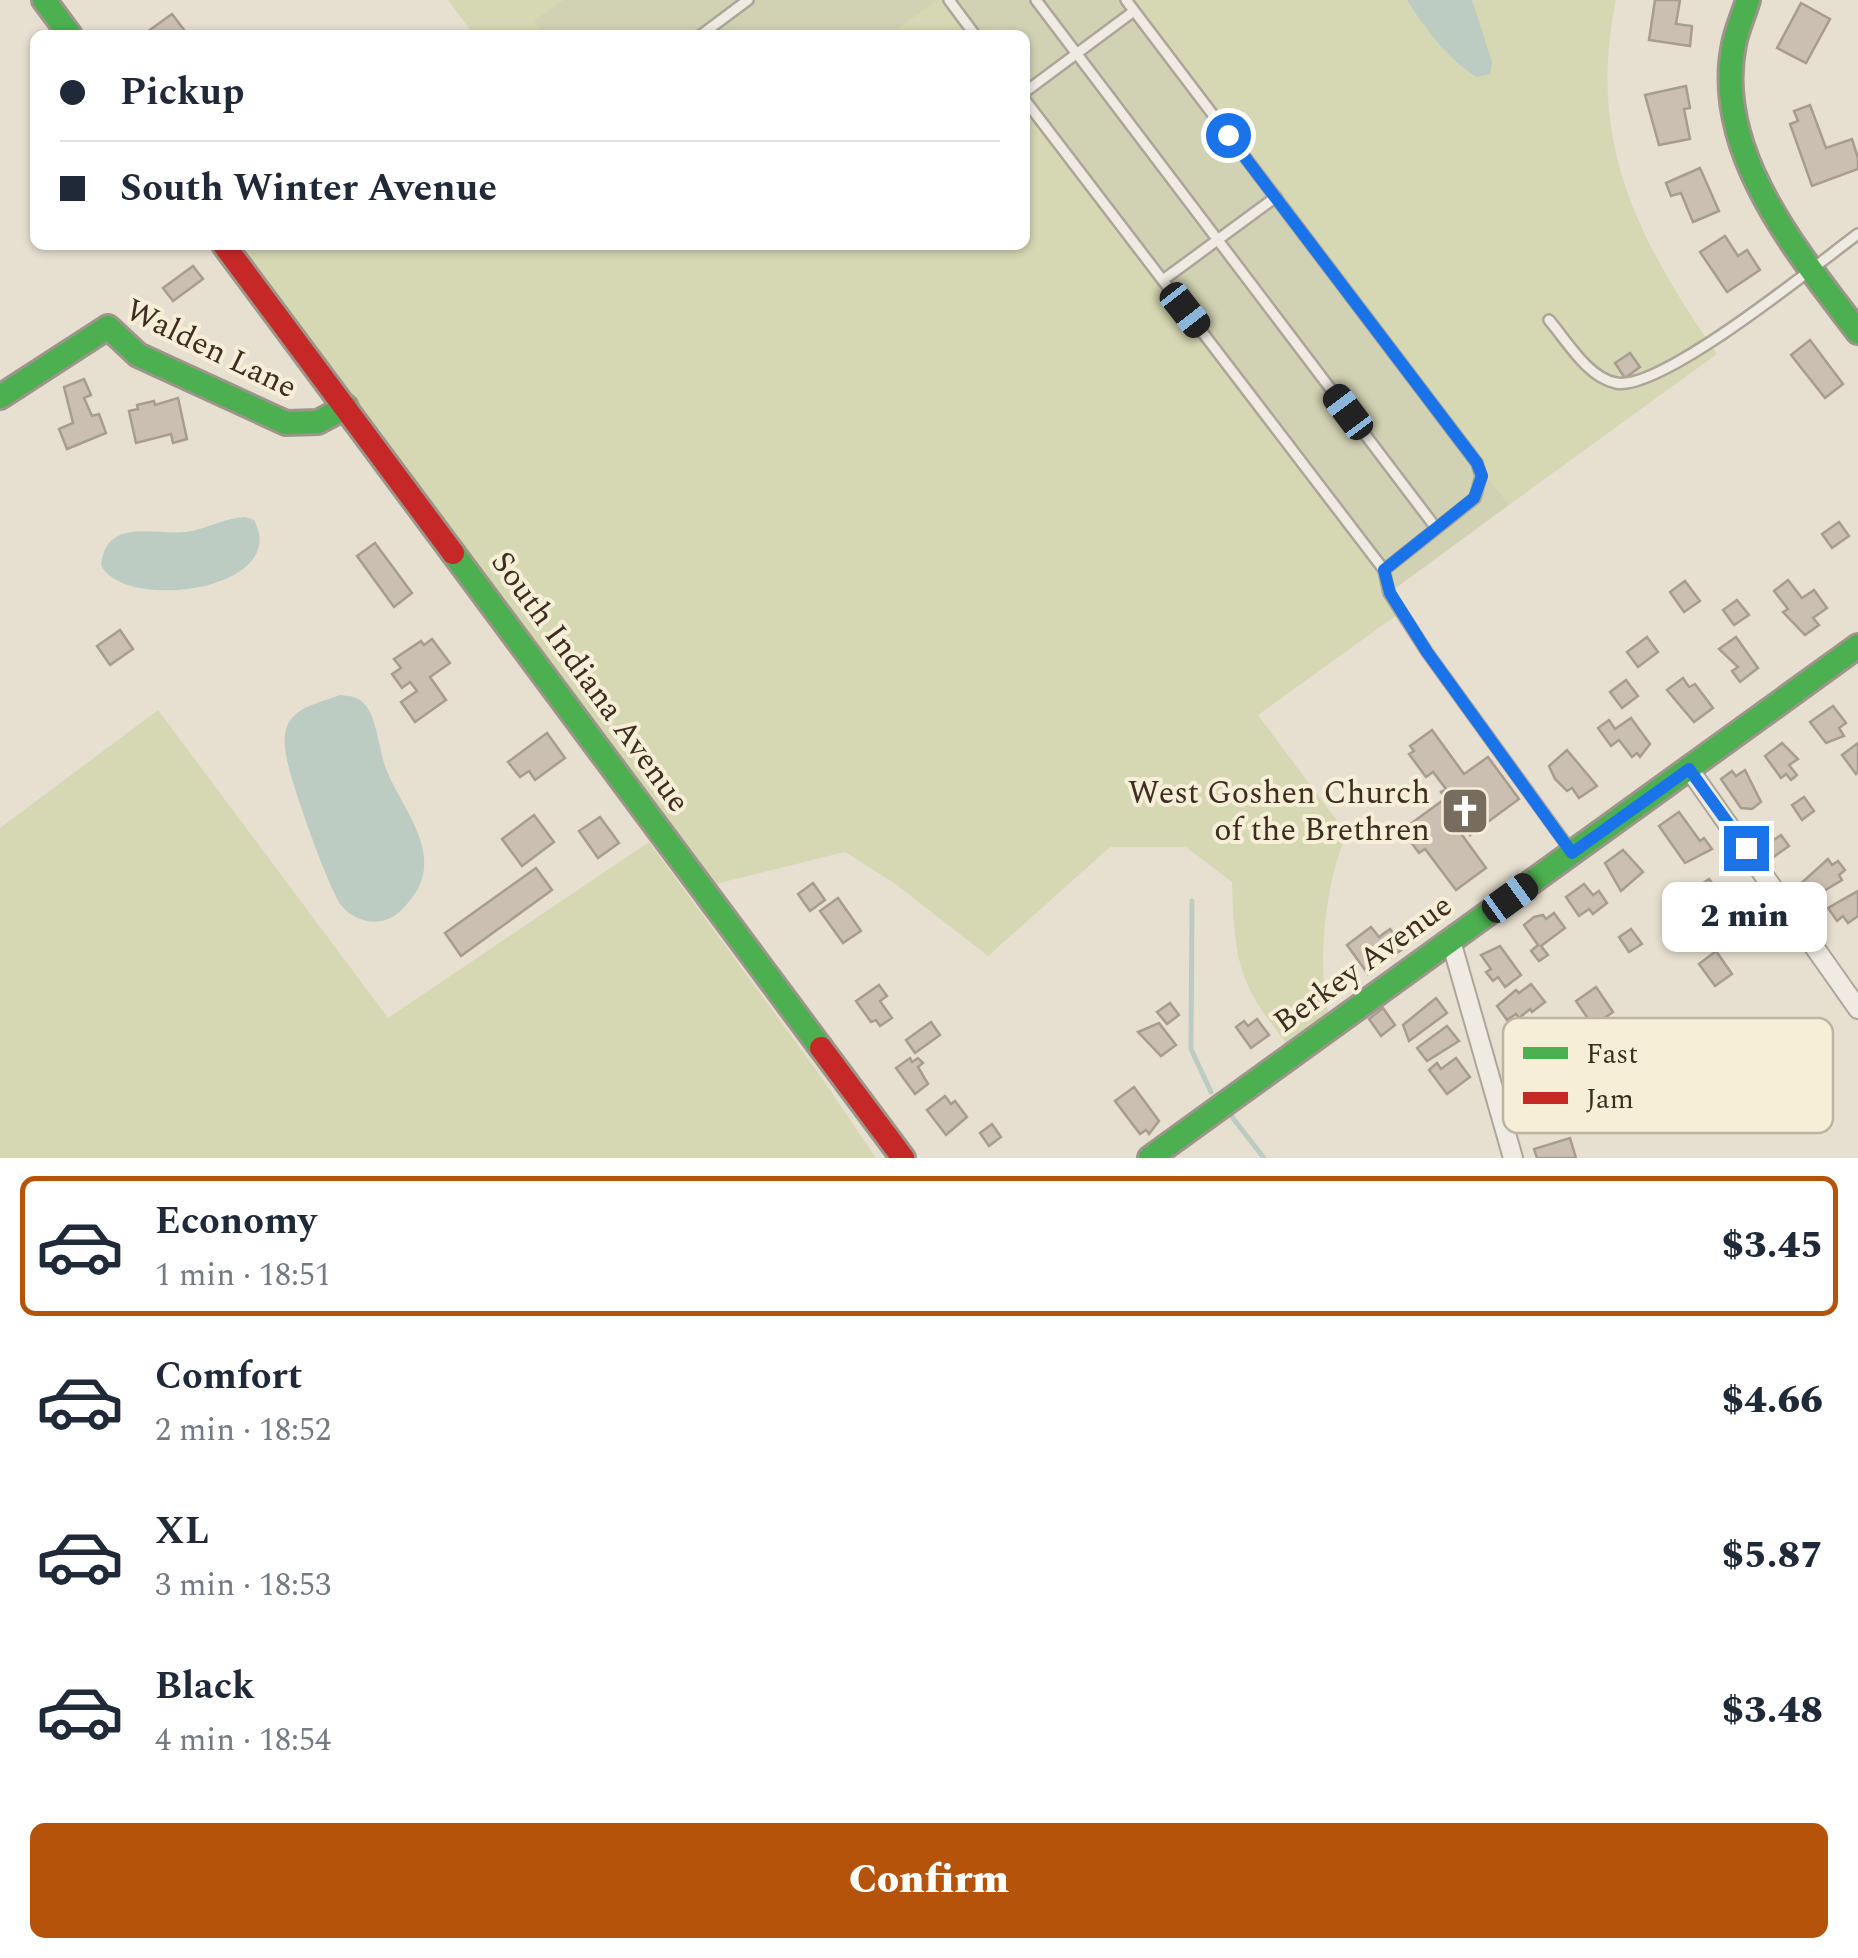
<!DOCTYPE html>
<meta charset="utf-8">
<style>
:root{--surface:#fff;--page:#f2f2f3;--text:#1f2937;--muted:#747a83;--line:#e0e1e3;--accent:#b45309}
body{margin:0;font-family:Spectral,serif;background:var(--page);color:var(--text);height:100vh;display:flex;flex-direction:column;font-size:38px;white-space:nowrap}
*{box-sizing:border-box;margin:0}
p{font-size:32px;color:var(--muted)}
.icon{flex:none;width:55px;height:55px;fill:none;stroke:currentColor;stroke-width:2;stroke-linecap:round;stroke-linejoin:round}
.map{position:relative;height:1158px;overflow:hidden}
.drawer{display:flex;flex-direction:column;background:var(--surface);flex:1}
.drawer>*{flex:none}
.hud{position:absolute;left:30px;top:30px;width:1000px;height:220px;border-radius:15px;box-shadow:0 2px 8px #0004;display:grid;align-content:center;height:220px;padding:0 30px;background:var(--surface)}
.end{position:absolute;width:45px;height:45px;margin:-22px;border:12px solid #1a73e8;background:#fff;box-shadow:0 0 0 5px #fff}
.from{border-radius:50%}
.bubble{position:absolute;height:70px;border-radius:15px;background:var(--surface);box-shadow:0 2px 8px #0004;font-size:32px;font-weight:800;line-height:70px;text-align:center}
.car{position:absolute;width:30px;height:60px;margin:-30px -15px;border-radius:12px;box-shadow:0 0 8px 2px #0007;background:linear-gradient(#222 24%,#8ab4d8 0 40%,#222 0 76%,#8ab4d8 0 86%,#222 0)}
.hud b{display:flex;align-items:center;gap:35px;height:95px;font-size:38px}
.hud b+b{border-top:2px solid var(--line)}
.hud i{width:25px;height:25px;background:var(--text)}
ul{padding:18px 0 0;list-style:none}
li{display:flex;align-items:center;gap:30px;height:140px;margin:0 20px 15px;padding:0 10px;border:5px solid transparent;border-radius:15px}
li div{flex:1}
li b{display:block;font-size:38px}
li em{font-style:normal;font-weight:800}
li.on{border-color:var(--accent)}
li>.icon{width:90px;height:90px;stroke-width:1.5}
.button{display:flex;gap:20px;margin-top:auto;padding:20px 30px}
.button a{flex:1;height:115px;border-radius:15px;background:var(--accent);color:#fff;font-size:40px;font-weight:800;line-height:115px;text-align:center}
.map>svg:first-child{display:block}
</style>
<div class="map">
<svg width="1858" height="1158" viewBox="0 0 1858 1158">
<rect width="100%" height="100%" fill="#e7e0d1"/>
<g fill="#d6d7b3">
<polygon points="448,0 563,0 535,21 545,35 474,35"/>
<polygon points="937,0 949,0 975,35 890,35"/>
<path d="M1126,0H1616C1586,142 1639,241 1717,354L1509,505Z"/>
<path d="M1025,100L1384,570L1401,612L1258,715L1347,834C1325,880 1316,970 1330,1020L1290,1048C1238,983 1235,964 1232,882L1186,847H1110L988,956L894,883L845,852L715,884L235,245H1025Z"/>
<polygon points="158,710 388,1018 649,842 817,1071 876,1158 0,1158 0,828"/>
</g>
<g fill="#d1d1b3">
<polygon points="563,0 937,0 890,35 545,35 534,21"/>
<polygon points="949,0 1126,0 1509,505 1389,593 1384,570 1025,100 1025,35 975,35"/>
</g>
<g fill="#bcccc2">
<path d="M1407,0H1472L1492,62L1490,74L1477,77C1448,60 1425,28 1407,0Z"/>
<path d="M245,517L254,520C292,590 124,613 101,565C107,514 159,538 192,531C210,527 226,518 245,517Z"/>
<path d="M340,695C351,696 360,697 367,707C377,722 379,748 385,766C400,808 447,854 411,899C402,910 396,918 381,921C367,924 350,917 341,905C329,889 288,776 286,754C284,742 283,728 292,718C303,705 325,701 340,695Z"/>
</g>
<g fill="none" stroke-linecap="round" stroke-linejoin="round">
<g stroke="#bcccc2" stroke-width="5">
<polyline points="1192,901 1191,1049 1211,1092"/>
<polyline points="1232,1117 1264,1158"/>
</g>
</g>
<g fill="#cbbfb2" stroke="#a89c90" stroke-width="2.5">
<polygon points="1655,0 1680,0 1676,24 1692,26 1690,46 1649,40"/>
<polygon points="1801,3 1830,19 1806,63 1777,48"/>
<polygon points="172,14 188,35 148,35 147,32"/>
<polygon points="1686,86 1690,108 1684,109 1690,139 1659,145 1645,95"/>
<polygon points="1810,105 1826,148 1852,139 1858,158 1858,169 1812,186 1790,124 1798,121 1794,111"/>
<polygon points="1700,168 1719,211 1693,222 1681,193 1671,196 1666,183"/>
<polygon points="1725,236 1738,256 1747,250 1760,270 1727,292 1700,252"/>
<polygon points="193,266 203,279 173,301 163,288"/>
<polygon points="1810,340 1843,384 1825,398 1791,355"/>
<polygon points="1630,353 1640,367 1625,378 1615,363"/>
<polygon points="84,379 91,395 84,398 92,416 99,414 106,433 67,449 59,429 73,423 64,387"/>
<polygon points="178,398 187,439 173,443 171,434 136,443 129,411 138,409 137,405 154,401 155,405"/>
<polygon points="1839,522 1849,536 1832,548 1822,534"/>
<polygon points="375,543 412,593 394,607 357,556"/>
<polygon points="1788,580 1802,598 1814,590 1827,608 1813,618 1819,625 1805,635 1783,612 1788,609 1774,591"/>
<polygon points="1685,581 1700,601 1684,612 1670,592"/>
<polygon points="1737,600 1749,615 1734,625 1723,610"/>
<polygon points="120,630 133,649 110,665 97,646"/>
<polygon points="1647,637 1658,652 1638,667 1627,652"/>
<polygon points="1736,637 1758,668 1740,682 1732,671 1738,667 1719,649"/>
<polygon points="432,639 450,663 430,677 446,700 415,722 401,702 417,691 410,682 402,688 392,674 401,668 394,659 421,641 424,645"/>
<polygon points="1683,678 1689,687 1695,684 1713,708 1694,722 1667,690"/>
<polygon points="1626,680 1638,696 1622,708 1610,692"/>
<polygon points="1833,706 1846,723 1839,728 1844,736 1826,743 1810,722"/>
<polygon points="1631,718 1650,744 1640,757 1637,753 1632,757 1619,740 1611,746 1598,728 1609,720 1615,729"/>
<polygon points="1432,730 1464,774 1488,757 1519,799 1470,835 1463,824 1457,828 1486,868 1456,890 1425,849 1419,853 1402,830 1446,798 1441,792 1446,789 1433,772 1426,777 1409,754 1414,751 1410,746"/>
<polygon points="547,733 565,758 535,780 529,771 520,777 508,762"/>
<polygon points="1782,743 1798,759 1789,765 1797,775 1791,780 1786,774 1781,778 1765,756"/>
<polygon points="1858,743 1858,772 1856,774 1842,755"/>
<polygon points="1567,750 1597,786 1579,798 1572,788 1567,791 1555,779 1549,766"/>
<polygon points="1745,770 1761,802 1752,809 1741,808 1721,779 1732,771 1736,776"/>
<polygon points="1804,797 1814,811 1802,820 1792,805"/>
<polygon points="1679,812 1700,841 1704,838 1712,849 1685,863 1659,826"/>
<polygon points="534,815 554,842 522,866 502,839"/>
<polygon points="600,817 619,843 598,858 579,831"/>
<polygon points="1781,835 1789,846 1772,858 1764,846"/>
<polygon points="1623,850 1643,872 1621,891 1605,863"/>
<polygon points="1828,859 1832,865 1838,861 1845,870 1839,875 1842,880 1807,901 1797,887"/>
<polygon points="536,868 552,890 461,956 445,933"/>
<polygon points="1709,879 1722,896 1708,906 1696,888"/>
<polygon points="813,883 825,900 810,911 798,894"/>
<polygon points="1584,884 1593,895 1599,891 1607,903 1593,914 1589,909 1579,916 1566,897"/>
<polygon points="1858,891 1858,916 1848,923 1843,916 1837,921 1828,908"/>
<polygon points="838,898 861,931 843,943 820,911"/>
<polygon points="1554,913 1565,928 1541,946 1548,955 1539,961 1531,951 1538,945 1524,925 1534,917 1543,915 1546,919"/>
<polygon points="1371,927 1379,937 1390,929 1404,948 1368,974 1347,945"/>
<polygon points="1631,929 1642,944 1629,952 1619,937"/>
<polygon points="1500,946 1521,975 1505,987 1498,977 1493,981 1486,972 1491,969 1481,955"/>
<polygon points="1716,951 1732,974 1715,986 1699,964"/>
<polygon points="1531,984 1545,1002 1532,1012 1530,1009 1519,1018 1516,1014 1507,1020 1497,1006 1516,990 1519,993"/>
<polygon points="879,985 887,996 880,1001 892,1018 880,1026 876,1020 871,1022 856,1001"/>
<polygon points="1596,987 1613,1012 1593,1026 1576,1001"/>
<polygon points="1436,998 1447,1013 1409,1041 1403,1025"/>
<polygon points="1170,1003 1179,1015 1167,1024 1157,1012"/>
<polygon points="1383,1008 1395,1025 1381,1036 1369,1019"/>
<polygon points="1257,1019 1269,1035 1251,1048 1236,1027 1244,1021 1248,1026"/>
<polygon points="931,1022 940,1035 915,1053 906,1040"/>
<polygon points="1159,1023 1176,1045 1161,1056 1138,1032"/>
<polygon points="1447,1026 1459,1041 1427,1061 1417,1048"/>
<polygon points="910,1058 912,1062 918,1058 923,1063 918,1067 928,1084 915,1094 896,1068"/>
<polygon points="1456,1058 1470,1077 1447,1094 1429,1070 1437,1063 1441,1069"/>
<polygon points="1134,1087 1159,1121 1149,1134 1146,1130 1140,1134 1115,1101"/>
<polygon points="945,1096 951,1104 955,1101 967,1117 946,1135 927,1110"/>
<polygon points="992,1124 1001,1137 989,1146 980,1133"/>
<polygon points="1570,1138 1576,1158 1537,1158 1534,1149"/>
</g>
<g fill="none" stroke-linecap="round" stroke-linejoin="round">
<g stroke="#ada599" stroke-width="14">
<g id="lane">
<polyline points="949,0 975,35"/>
<polyline points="1036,0 1436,528"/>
<polyline points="1126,0 1477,463 1481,476 1475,498 1384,570"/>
<polyline points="701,35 748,0"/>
<polyline points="1025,92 1134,11"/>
<polyline points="1025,100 1384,570 1389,593 1427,652 1569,848"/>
<polyline points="1163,280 1276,197"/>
<path d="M1549,320C1567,341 1588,378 1616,383C1661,392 1817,264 1858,234"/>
</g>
</g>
<g stroke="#ada599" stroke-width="22">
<g id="street">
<polyline points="1689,769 1858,1009"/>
<polyline points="1451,941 1513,1158"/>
</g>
</g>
<g stroke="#9c958a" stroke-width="28">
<g id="fast">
<polyline points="44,0 70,35"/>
<path d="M1748,0C1744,14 1737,29 1734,44C1712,151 1798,253 1858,332"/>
<polyline points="0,397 108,327 138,355 286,423 318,422 346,407"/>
<polyline points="453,553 821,1048"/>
<polyline points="1150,1158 1858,646"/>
</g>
</g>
<g stroke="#9c958a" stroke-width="28">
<g id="jam">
<polyline points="224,245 453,553"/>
<polyline points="821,1048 903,1158"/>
</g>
</g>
<use href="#lane" stroke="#efebe3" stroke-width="9"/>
<use href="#street" stroke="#efebe3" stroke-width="18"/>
<use href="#fast" stroke="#4caf50" stroke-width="22"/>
<use href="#jam" stroke="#c62828" stroke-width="22"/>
</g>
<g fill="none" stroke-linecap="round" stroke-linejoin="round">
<polyline stroke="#1a73e8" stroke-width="12" points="1228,135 1477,463 1482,476 1474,498 1384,570 1390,593 1427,652 1572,853 1689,769 1746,848"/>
</g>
<defs>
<g id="church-square" transform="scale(2.5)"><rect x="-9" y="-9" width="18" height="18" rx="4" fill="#786c5e" stroke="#f7eed8"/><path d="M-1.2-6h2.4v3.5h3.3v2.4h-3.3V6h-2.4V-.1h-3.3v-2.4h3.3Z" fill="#fff"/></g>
</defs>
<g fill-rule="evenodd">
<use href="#church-square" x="1465" y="811"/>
</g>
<g text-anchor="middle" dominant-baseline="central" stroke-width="8" stroke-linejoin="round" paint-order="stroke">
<g font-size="32" fill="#3d2e20" stroke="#f7eed8">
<text transform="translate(211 349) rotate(26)">Walden Lane</text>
<text transform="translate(590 682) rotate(54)">South Indiana Avenue</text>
<text transform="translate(1363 964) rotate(-36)">Berkey Avenue</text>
</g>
<g font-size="32" fill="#3d2e20" stroke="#f7eed8" text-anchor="end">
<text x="1430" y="793">West Goshen Church<tspan x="1430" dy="37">of the Brethren</tspan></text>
</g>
</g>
<rect x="1503" y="1018" width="330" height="115" rx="15" fill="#f7eed8" stroke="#bfb4a1" stroke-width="2.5"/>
<rect x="1523" y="1047" width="45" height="12" fill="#4caf50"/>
<rect x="1523" y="1092" width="45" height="12" fill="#c62828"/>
<g font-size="28" fill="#3d2e20">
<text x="1586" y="1063">Fast</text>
<text x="1586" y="1108">Jam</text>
</g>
</svg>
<i class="end from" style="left:1228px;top:135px"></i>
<i class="end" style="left:1746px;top:848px"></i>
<div class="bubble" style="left:1662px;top:882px;width:165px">2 min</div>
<i class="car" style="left:1185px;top:310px;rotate:142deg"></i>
<i class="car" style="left:1348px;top:412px;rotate:323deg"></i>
<i class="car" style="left:1510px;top:898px;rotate:54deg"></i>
<div class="hud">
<b><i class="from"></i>Pickup</b>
<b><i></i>South Winter Avenue</b>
</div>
</div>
<section class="drawer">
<ul>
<li class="on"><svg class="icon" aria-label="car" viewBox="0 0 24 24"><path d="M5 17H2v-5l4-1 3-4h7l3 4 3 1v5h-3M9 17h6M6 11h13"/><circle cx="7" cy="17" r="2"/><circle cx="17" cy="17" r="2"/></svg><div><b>Economy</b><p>1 min · 18:51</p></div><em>$3.45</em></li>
<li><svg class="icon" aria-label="car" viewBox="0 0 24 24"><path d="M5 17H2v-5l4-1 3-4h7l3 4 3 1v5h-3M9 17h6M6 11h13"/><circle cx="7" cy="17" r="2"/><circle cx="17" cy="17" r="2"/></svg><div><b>Comfort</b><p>2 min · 18:52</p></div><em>$4.66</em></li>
<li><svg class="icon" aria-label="car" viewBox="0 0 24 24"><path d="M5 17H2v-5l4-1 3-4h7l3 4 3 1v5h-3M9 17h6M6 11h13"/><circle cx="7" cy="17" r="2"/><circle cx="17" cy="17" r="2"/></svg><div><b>XL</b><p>3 min · 18:53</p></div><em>$5.87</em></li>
<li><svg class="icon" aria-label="car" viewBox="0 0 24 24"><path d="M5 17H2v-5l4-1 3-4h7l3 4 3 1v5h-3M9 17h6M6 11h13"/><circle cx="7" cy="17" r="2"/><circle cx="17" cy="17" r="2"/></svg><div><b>Black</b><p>4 min · 18:54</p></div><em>$3.48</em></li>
</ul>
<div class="button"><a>Confirm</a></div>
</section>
